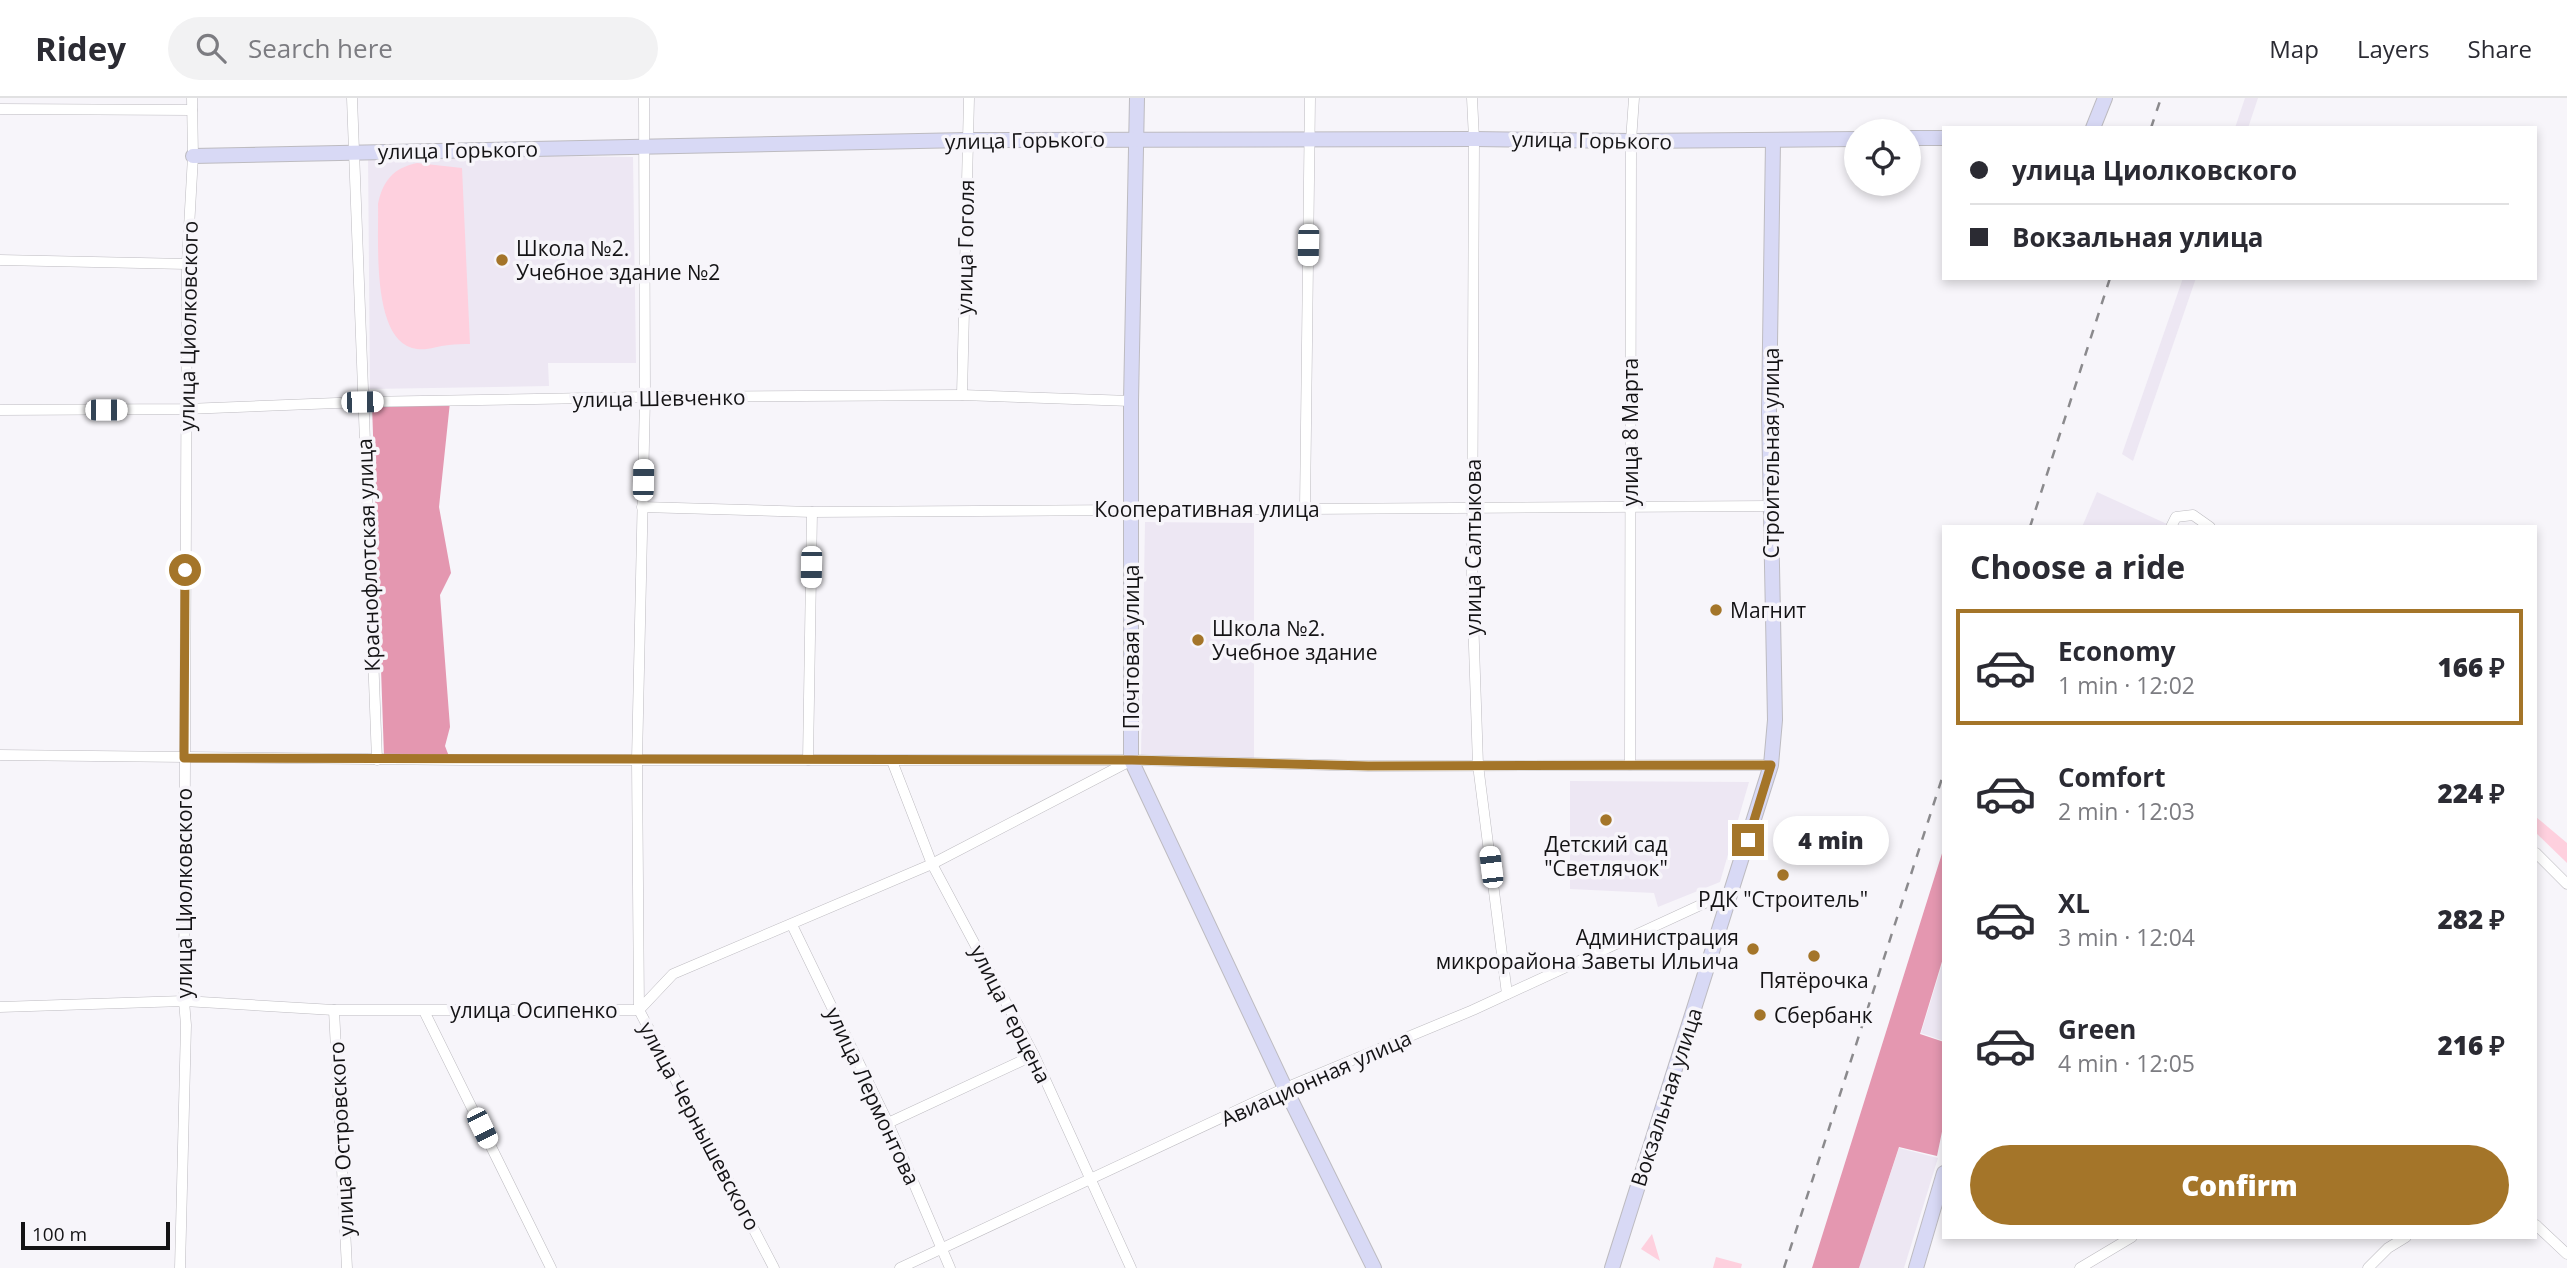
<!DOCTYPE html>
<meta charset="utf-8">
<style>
:root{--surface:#fff;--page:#f2f2f3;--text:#2b2b33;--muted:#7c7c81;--line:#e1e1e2;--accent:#a47529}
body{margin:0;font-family:"Open Sans",sans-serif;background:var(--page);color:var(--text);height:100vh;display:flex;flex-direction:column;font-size:26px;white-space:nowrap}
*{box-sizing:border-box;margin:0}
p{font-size:23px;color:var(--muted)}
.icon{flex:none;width:38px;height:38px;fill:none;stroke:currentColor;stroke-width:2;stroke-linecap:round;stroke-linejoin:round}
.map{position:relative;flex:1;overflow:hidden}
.side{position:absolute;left:1942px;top:427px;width:595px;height:714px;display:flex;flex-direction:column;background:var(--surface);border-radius:0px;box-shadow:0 4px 10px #0003}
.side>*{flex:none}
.banner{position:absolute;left:1942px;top:28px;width:595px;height:154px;border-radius:0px;box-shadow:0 4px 10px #0003;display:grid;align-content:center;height:154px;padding:0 28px;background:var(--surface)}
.fabs{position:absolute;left:1844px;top:21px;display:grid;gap:14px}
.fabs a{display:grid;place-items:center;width:77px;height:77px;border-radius:50%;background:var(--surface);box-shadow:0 4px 10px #0003;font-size:35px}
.scale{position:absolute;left:21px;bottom:18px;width:149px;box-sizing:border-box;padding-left:7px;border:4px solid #141315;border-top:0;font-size:19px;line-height:24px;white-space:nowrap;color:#141315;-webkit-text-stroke:5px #f7f5fa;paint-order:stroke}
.end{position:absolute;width:32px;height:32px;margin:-16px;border:9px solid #a47529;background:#fff;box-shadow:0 0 0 4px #fff}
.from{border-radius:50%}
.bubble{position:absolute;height:49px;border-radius:24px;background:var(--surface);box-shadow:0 4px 10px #0003;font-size:23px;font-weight:800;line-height:49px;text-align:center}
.car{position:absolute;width:21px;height:42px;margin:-21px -10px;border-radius:9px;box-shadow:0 0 5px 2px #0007;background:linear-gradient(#fff 24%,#345 0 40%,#fff 0 76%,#345 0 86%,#fff 0)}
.banner b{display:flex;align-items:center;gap:24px;height:66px;font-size:26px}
.banner b+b{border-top:2px solid var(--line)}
.banner i{width:18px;height:18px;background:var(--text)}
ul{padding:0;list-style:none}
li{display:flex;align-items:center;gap:21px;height:116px;margin:0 14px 10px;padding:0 14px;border:4px solid transparent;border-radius:0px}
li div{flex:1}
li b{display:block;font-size:26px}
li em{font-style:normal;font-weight:800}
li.selected{border-color:var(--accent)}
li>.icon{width:63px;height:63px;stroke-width:1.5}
h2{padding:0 28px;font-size:32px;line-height:84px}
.primary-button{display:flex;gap:14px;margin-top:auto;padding:14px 28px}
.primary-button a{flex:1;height:80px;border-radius:42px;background:var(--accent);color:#fff;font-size:28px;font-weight:800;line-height:80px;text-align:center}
header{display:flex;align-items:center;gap:42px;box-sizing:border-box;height:98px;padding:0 35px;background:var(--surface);border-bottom:2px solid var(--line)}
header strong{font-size:33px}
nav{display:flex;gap:38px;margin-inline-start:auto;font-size:24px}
.search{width:490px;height:63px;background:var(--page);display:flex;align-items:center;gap:18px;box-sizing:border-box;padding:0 24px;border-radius:38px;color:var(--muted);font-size:26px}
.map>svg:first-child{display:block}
</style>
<header>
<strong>Ridey</strong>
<div class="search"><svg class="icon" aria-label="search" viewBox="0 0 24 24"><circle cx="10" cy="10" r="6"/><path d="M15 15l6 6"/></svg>Search here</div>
<nav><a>Map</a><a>Layers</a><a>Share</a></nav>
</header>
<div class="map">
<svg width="2567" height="1170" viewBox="0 0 2567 1170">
<rect width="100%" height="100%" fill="#f7f5fa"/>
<g fill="#ede7f3">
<polygon points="2245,0 2258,0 2248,30 2235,30"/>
<polygon points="368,56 633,59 636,265 548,265 549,288 370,291"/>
<polygon points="2183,180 2196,180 2133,363 2122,356"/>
<polygon points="2097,394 2167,426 2166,429 2082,429"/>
<polygon points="1145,424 1254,425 1254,660 1141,658"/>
<polygon points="1570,683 1749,684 1720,784 1658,809 1654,795 1570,791"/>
<polygon points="1944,860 1944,943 1921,935"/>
<polygon points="1899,1050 1938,1060 1904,1170 1859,1170"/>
</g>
<g fill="#fed0de">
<path d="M417,65L462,70L470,246C463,246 456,246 449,247C435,248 426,254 412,250C371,238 379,140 378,106C383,83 393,70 417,65Z"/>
<polygon points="2536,719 2567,745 2567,765 2536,735"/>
<polygon points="1652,1136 1660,1163 1641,1151"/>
<polygon points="1716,1159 1742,1166 1741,1170 1713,1170"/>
</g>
<g fill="#e497b0">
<polygon points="450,304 439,409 451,475 440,497 450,629 445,648 450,661 384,658 372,307"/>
<polygon points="1944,749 1944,857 1920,936 1944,944 1944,1024 1937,1058 1899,1049 1859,1170 1812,1170"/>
</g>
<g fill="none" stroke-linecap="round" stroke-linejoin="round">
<g stroke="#bdbbc0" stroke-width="11">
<g id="street">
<polyline points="352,0 377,662"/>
<polyline points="644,0 645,299 637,662 639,912 774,1170"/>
<polyline points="1472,0 1474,41 1472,488 1478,667 1507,896"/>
<polyline points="0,11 192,12"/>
<polyline points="0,162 187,166"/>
<polyline points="962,297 969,0"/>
<polyline points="0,312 186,311 362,304 645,299 962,297 1131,303"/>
<polyline points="642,409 812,414 1771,408"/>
<polyline points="1305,410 1310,0"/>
<polyline points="2171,429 2176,419 2193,417 2210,429"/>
<polyline points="0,657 462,662 1131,662 1368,668 1771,667"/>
<polyline points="808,662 812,414"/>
<polyline points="892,663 932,766 1034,957 1131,1170"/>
<polyline points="1630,667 1631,43 1634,0"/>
<polyline points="2536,755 2567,786"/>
<polyline points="792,827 888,1025 950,1170"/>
<polyline points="0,909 184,903 334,912 639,912 673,876 932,766 1128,664"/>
<polyline points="334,912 347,1170"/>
<polyline points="424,913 551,1170"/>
<polyline points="888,1025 1034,957"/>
<polyline points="2536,1127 2567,1156"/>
<polyline points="180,1170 186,927 184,903 187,166 193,58 192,0"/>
<polyline points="900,1170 1285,990 1473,912 1733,792"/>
<polyline points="2080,1170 2132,1139"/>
<polyline points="2368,1170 2388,1150 2406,1139"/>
</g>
</g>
<g stroke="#bdbbc0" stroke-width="16">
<g id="secondary">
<polyline points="1137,0 1131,303 1131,662 1285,990 1374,1170"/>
<polyline points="2093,30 2105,0"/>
<polyline points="1909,40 1944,40"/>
<polyline points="193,58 967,42 1474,41 1631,43 1857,41"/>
<polyline points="1612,1170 1771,667 1775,622 1769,314 1773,43"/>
<polyline points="1916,1170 1944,1075"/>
</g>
</g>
<use href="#street" stroke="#fff" stroke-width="10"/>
<use href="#secondary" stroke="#d8d9f5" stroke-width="14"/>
<g stroke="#8b8a8d" stroke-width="2.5" stroke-dasharray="9 9" stroke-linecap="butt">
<polyline points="2151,30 2161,0"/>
<polyline points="2030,429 2110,180"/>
<polyline points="1784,1170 1944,674"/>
</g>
</g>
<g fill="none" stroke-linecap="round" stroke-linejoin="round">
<polyline stroke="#a47529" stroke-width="9" points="185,472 184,660 1132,662 1368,668 1771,667 1748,742"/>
</g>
<g fill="#a47529" stroke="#f7f5fa" stroke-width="2.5">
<circle cx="502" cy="162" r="7"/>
<circle cx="1716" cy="512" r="7"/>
<circle cx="1198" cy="542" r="7"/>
<circle cx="1606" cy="722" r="7"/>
<circle cx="1783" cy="777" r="7"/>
<circle cx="1753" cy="851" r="7"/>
<circle cx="1814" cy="858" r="7"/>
<circle cx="1760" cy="917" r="7"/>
</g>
<g text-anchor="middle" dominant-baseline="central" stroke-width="7" stroke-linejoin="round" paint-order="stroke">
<g font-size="21" fill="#141315" stroke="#f7f5fa">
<text transform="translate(1025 42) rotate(-1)">улица Горького</text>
<text transform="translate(1592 42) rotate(1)">улица Горького</text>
<text transform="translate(458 52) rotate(-1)">улица Горького</text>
<text transform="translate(965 149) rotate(-89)">улица Гоголя</text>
<text transform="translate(188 228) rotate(-89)">улица Циолковского</text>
<text transform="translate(659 300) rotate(-1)">улица Шевченко</text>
<text transform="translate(1630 334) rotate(-90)">улица 8 Марта</text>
<text transform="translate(1771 355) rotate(-90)">Строительная улица</text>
<text x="1207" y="411">Кооперативная улица</text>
<text transform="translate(1473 449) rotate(-90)">улица Салтыкова</text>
<text transform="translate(368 457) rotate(-92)">Краснофлотская улица</text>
<text transform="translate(1131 549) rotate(-90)">Почтовая улица</text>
<text transform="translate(184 795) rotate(-90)">улица Циолковского</text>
<text x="534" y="912">улица Осипенко</text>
<text transform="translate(1011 916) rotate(63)">улица Герцена</text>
<text transform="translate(1316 980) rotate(-24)">Авиационная улица</text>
<text transform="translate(873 998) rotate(65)">улица Лермонтова</text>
<text transform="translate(1666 999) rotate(-72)">Вокзальная улица</text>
<text transform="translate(700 1028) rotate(62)">улица Чернышевского</text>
<text transform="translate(341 1041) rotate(-93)">улица Островского</text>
</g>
<g font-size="21" fill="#141315" stroke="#f7f5fa" text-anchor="start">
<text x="516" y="150">Школа №2.<tspan x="516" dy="24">Учебное здание №2</tspan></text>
<text x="1730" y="512">Магнит</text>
<text x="1212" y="530">Школа №2.<tspan x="1212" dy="24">Учебное здание</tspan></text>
<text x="1606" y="746" text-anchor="middle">Детский сад<tspan x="1606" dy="24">"Светлячок"</tspan></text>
<text x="1783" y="801" text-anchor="middle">РДК "Строитель"</text>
<text x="1739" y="839" text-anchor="end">Администрация<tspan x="1739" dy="24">микрорайона Заветы Ильича</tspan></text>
<text x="1814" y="882" text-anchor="middle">Пятёрочка</text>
<text x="1774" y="917">Сбербанк</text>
</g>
</g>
</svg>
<div class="fabs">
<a><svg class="icon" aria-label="locate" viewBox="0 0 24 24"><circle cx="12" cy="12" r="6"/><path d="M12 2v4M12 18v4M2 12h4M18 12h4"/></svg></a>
</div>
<div class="scale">100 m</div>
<i class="end from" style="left:185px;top:472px"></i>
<i class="end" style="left:1748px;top:742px"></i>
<div class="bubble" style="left:1773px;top:718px;width:116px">4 min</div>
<i class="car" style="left:1308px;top:147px;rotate:181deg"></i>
<i class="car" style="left:362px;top:304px;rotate:89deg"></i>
<i class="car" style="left:106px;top:312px;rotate:90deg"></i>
<i class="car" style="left:643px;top:382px;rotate:1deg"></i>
<i class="car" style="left:811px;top:469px;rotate:181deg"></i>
<i class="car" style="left:1491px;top:769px;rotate:353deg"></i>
<i class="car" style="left:482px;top:1030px;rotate:154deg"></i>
<div class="banner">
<b><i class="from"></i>улица Циолковского</b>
<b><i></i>Вокзальная улица</b>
</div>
<section class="side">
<h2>Choose a ride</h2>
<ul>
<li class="selected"><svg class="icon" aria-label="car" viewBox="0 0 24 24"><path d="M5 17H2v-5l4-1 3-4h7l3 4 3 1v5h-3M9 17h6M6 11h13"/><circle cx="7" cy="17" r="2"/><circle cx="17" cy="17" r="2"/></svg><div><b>Economy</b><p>1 min · 12:02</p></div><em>166 ₽</em></li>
<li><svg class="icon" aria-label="car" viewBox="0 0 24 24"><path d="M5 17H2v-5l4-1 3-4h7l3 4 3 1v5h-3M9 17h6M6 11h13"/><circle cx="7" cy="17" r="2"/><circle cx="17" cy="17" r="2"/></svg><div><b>Comfort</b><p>2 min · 12:03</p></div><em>224 ₽</em></li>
<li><svg class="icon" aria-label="car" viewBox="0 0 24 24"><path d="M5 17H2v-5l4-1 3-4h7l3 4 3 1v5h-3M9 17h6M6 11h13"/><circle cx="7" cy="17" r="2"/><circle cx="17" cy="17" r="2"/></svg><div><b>XL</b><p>3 min · 12:04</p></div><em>282 ₽</em></li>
<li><svg class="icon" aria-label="car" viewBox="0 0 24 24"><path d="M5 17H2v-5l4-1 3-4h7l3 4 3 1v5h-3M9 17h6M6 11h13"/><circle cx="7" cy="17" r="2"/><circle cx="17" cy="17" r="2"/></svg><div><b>Green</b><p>4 min · 12:05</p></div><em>216 ₽</em></li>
</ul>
<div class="primary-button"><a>Confirm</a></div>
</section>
</div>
